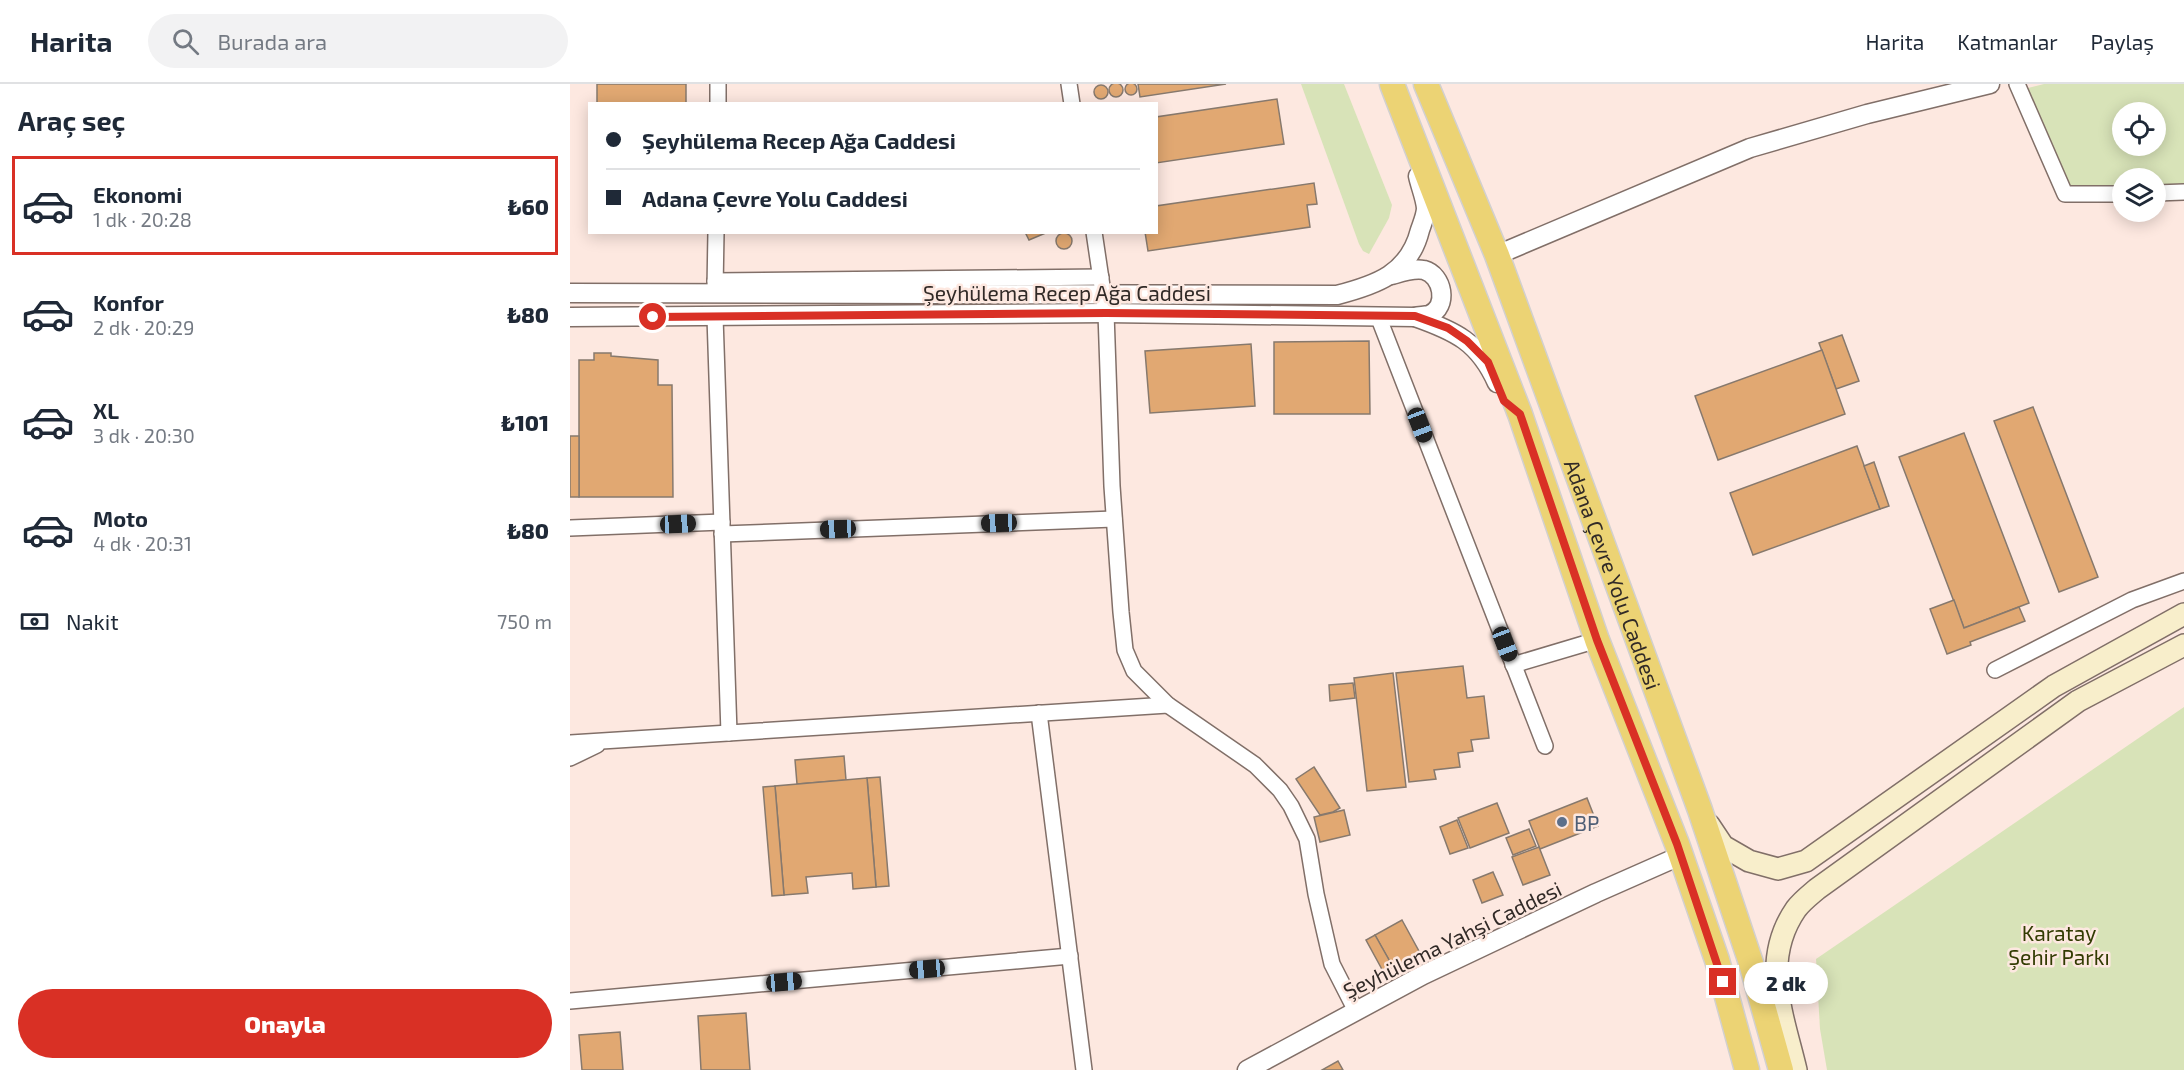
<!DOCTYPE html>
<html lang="tr">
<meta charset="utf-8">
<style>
:root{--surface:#fff;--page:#f2f2f3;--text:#1f2937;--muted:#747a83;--line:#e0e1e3;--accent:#d93025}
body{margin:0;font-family:"Exo 2",sans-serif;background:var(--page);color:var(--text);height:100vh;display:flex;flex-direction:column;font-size:22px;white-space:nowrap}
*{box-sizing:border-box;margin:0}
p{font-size:20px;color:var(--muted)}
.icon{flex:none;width:33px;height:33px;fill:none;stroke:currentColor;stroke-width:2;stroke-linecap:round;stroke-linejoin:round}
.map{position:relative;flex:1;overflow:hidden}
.panel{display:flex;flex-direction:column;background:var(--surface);width:570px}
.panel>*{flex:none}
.banner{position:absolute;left:18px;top:18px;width:570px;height:132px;border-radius:0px;box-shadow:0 3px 15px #0003;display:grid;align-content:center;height:132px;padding:0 18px;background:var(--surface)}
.tools{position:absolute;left:1542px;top:18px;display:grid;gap:12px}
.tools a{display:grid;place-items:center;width:54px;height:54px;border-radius:50%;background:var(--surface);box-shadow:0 3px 15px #0003;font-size:30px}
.end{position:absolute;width:27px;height:27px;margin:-14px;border:8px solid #d93025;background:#fff;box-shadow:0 0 0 3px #fff}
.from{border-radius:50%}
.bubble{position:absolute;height:42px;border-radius:21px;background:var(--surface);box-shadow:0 3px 15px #0003;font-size:20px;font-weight:800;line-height:42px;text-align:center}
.car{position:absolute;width:18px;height:36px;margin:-18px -9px;border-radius:8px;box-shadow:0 0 4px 2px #0007;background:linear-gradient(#222 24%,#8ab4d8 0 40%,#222 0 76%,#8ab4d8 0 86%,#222 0)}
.banner b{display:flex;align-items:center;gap:21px;height:57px;font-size:22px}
.banner b+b{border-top:2px solid var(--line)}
.banner i{width:15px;height:15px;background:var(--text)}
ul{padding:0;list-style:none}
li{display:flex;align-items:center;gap:18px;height:99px;margin:0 12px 9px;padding:0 6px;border:3px solid transparent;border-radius:0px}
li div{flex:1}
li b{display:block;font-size:22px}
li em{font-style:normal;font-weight:800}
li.selected{border-color:var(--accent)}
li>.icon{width:54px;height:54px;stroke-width:1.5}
h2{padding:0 18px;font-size:27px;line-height:72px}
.pay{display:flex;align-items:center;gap:15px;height:66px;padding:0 18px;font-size:22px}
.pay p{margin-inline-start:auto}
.cta{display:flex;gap:12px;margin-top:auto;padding:12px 18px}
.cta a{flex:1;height:69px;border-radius:36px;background:var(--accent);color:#fff;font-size:24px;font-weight:800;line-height:69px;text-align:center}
header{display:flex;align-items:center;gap:36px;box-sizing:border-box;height:84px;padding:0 30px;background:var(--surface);border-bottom:2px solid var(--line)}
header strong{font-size:28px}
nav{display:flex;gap:33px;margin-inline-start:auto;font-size:21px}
.search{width:420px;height:54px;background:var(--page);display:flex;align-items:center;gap:15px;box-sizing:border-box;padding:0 21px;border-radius:33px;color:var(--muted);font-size:22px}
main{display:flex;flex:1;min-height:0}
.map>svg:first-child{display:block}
</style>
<header>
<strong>Harita</strong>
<div class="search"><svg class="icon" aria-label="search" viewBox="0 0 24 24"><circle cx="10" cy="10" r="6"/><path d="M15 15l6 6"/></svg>Burada ara</div>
<nav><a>Harita</a><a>Katmanlar</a><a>Paylaş</a></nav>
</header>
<main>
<section class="panel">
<h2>Araç seç</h2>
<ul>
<li class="selected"><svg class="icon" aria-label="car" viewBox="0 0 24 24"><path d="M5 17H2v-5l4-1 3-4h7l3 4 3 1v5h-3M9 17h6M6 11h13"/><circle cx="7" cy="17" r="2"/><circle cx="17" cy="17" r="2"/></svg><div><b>Ekonomi</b><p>1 dk · 20:28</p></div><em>₺60</em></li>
<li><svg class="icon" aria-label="car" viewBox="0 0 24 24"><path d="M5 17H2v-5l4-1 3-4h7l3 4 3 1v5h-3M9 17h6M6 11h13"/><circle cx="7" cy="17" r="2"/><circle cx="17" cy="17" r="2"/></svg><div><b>Konfor</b><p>2 dk · 20:29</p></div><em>₺80</em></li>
<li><svg class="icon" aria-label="car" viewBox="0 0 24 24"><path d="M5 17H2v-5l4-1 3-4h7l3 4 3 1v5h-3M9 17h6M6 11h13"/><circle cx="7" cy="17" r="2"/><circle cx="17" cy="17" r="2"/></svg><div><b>XL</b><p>3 dk · 20:30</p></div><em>₺101</em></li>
<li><svg class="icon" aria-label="car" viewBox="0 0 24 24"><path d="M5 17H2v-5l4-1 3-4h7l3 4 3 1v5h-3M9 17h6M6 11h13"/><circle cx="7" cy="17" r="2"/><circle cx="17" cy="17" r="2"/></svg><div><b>Moto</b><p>4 dk · 20:31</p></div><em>₺80</em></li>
</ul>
<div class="pay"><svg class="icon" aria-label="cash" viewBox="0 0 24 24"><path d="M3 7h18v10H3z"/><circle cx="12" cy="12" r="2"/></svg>Nakit<p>750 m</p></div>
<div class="cta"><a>Onayla</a></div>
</section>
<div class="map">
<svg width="1614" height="986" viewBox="0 0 1614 986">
<rect width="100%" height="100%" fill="#fde8e0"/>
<g fill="#d8e3b8" fill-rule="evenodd">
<polygon points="731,0 774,0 822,121 819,134 799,170 793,167 789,160"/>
<path d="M1474,0H1614V101H1586V94H1552V102H1498L1458,4ZM1552,28H1586V62H1552Z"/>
<polygon points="1614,623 1614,986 1257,986 1250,945 1246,875"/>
</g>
<g fill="#e1a872" stroke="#87796d" stroke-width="1.5">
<circle cx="561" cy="5" r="6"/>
<circle cx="546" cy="6" r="7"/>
<rect x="27" y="0" width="89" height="20"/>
<polygon points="568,0 656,0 570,13"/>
<circle cx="531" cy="8" r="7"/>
<polygon points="707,15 714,60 586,79 586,33"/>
<polygon points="744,99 747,120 737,121 740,143 578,167 575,148 586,148 586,122"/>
<polygon points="455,148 478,148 459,156"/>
<circle cx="494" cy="157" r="8"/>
<polygon points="1272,251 1289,297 1266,305 1249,259"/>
<polygon points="799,257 800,330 704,330 704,258"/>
<polygon points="681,260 685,322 580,329 575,267"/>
<polygon points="1252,266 1275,330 1148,376 1125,312"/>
<polygon points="24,269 41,269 41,272 88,276 88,301 102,301 103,413 9,413 9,276 24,276"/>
<polygon points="1463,323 1528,493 1489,508 1424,337"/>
<polygon points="1394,349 1459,519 1394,544 1329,373"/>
<rect x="0" y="352" width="9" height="61"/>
<polygon points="1287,362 1310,425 1183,471 1160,409"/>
<polygon points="1304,378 1319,422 1310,425 1294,382"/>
<polygon points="1384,516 1394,544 1449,523 1455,537 1400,558 1401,561 1377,570 1360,525"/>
<polygon points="893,582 897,614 914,612 919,654 901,656 903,667 888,669 890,683 864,686 866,695 839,698 826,589"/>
<polygon points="823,589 836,703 797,707 784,594"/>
<polygon points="783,599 785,614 760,617 759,601"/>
<polygon points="274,672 276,696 227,700 225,676"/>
<polygon points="744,683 770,724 763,728 750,731 726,695"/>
<polygon points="310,693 319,802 306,803 297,694"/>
<polygon points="297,694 306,803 283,805 282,789 236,793 238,809 214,811 205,702"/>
<polygon points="205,702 214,811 202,812 193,703"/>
<polygon points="1017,714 1028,742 970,765 959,737"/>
<polygon points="927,719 939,749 900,764 888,734"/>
<polygon points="774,726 780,751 750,758 744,733"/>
<polygon points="887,736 898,764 880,770 870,743"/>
<polygon points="959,745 966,762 943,771 936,754"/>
<polygon points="969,763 980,791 953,801 942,773"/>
<polygon points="923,788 933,811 912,819 903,796"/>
<polygon points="832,836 850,869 823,883 805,851"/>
<polygon points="805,851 823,883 814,889 796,856"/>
<polygon points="176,929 180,986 131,986 128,932"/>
<polygon points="50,948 53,986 12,986 9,951"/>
<polygon points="768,977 773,986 752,986"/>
</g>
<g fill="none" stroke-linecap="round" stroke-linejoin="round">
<g stroke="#816f68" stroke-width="18">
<g id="minor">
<polyline points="499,0 502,20"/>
<polyline points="1447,0 1495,110 1552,110"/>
<polyline points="148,20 148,0"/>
<polyline points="1586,109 1614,108"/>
<polyline points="524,148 536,229 542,402 551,528 555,566 564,587 598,621 685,681 710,706 721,722 737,755 746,810 762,880 786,927"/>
<polyline points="145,197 531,193"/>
<polyline points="145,205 146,148"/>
<polyline points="808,232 975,662"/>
<polyline points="145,233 159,649"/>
<polyline points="0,444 152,438"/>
<polyline points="152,450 544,435"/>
<polyline points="943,581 1027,556"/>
<polyline points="1425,586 1562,516 1614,497"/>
<polyline points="469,629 514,986"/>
<polyline points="0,659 598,621"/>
<polyline points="0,674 27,661"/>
<polyline points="0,917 500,872"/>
</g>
</g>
<g stroke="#816f68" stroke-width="21">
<g id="tertiary">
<polyline points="927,171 1180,64 1297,30 1420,0"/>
<path d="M822,191C832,188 843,184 854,186C873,191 879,223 859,231C855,232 849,232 845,233"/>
<path d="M0,209L767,211C806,201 839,190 850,146C852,140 856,131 856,124C855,113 850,102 848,92"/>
<path d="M0,233L536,229L845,233C885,247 909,258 927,299"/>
<polyline points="677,986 853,891 1026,809 1112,771"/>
</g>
</g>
<g stroke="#816f68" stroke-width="24">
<g id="secondary">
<polyline points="1139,741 1153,762 1179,777 1208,785 1236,777 1484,602 1614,530"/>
<path d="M1226,986C1213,931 1190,877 1226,825C1232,817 1240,811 1247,805L1508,617L1614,561"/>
</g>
</g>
<g stroke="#d2d0cf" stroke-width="27">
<g id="trunk">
<polyline points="822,0 950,330 1027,556 1107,760 1147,876 1177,986"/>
<path id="s1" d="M856,0L927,171L1130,726L1181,879L1211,986"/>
</g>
</g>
<use href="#minor" stroke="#fff" stroke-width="15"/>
<use href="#tertiary" stroke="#fff" stroke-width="18"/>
<use href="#secondary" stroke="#f8eecb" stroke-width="21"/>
<use href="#trunk" stroke="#ecd374" stroke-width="24"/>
</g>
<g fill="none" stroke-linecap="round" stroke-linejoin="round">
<polyline stroke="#d93025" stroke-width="8" points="83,233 536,229 845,232 878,244 897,257 918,278 934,317 950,330 1027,556 1107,760 1153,898"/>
</g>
<circle fill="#5c6f8a" stroke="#fde8e0" stroke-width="2" cx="992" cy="738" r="6"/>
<g text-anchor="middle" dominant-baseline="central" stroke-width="5" stroke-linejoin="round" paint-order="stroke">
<g font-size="21" fill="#312a27" stroke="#fde8e0">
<text x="497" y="208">Şeyhülema Recep Ağa Caddesi</text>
<text stroke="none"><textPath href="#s1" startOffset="525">Adana Çevre Yolu Caddesi</textPath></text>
<text transform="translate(882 855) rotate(-26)">Şeyhülema Yahşi Caddesi</text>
</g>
<g font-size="21" fill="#4e5e75" stroke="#fde8e0" text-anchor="start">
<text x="1004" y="738">BP</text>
</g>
<g font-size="21" fill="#323b02" stroke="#fde8e0">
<text x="1489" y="848">Karatay<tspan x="1489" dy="24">Şehir Parkı</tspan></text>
</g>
</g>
</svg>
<div class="tools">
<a><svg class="icon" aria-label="locate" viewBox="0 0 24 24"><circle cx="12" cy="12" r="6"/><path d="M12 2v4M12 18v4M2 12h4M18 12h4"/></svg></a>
<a><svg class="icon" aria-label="layers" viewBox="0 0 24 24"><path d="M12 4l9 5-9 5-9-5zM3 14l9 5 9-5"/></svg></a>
</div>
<i class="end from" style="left:83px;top:233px"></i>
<i class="end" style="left:1153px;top:898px"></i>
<div class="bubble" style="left:1174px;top:878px;width:84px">2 dk</div>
<i class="car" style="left:850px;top:341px;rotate:159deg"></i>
<i class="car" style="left:429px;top:439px;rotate:268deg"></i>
<i class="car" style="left:108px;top:440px;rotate:87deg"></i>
<i class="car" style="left:268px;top:445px;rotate:268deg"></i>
<i class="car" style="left:935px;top:560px;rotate:159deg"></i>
<i class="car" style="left:357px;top:885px;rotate:265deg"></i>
<i class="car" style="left:214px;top:898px;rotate:85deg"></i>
<div class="banner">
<b><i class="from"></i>Şeyhülema Recep Ağa Caddesi</b>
<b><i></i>Adana Çevre Yolu Caddesi</b>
</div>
</div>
</main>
